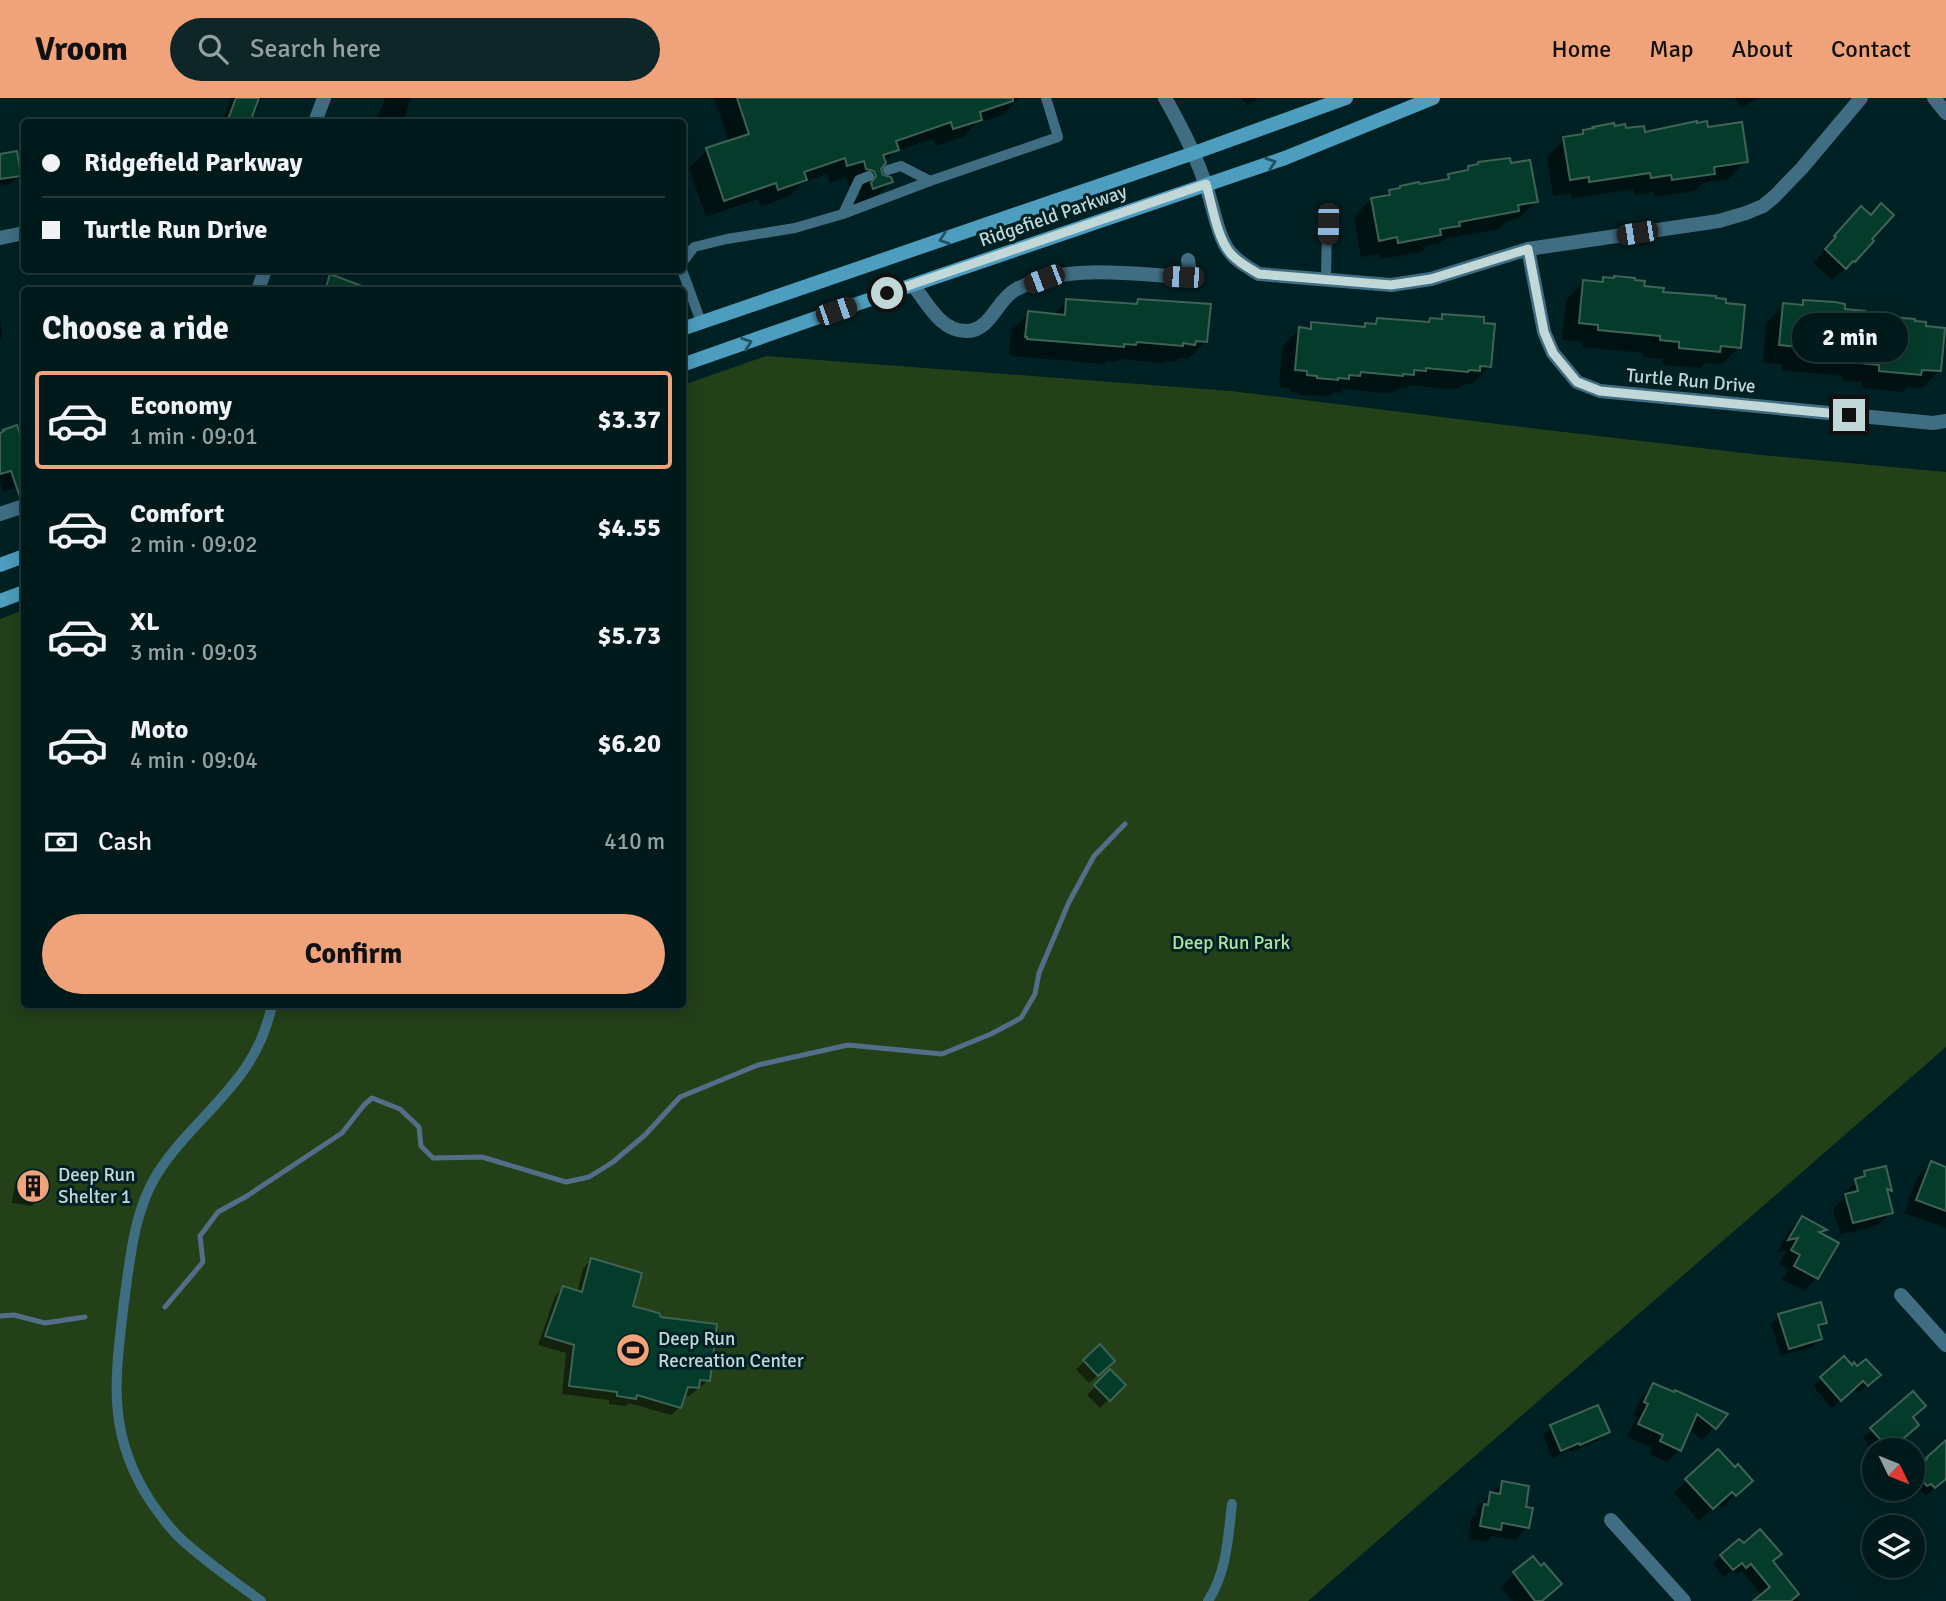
<!DOCTYPE html>
<meta charset="utf-8">
<style>
:root{--surface:#00191a;--page:#0e2627;--text:#f1f3f6;--muted:#95a0a2;--line:#223839;--accent:#f0a27a}
body{margin:0;font-family:Signika,sans-serif;background:var(--page);color:var(--text);height:100vh;display:flex;flex-direction:column;font-size:26px;white-space:nowrap}
*{box-sizing:border-box;margin:0}
p{font-size:23px;color:var(--muted)}
.icon{flex:none;width:38px;height:38px;fill:none;stroke:currentColor;stroke-width:2;stroke-linecap:round;stroke-linejoin:round}
.map{position:relative;flex:1;overflow:hidden}
.side{position:absolute;left:21px;top:189px;width:665px;height:721px;display:flex;flex-direction:column;background:var(--surface);border-radius:7px;box-shadow:0 4px 18px #0003,0 0 0 2px var(--line)}
.side>*{flex:none}
.banner{position:absolute;left:21px;top:21px;width:665px;height:154px;border-radius:7px;box-shadow:0 4px 18px #0003,0 0 0 2px var(--line);display:grid;align-content:center;height:154px;padding:0 21px;background:var(--surface)}
.needle{width:46px;rotate:133deg}
.tools{position:absolute;left:1862px;top:1340px;display:grid;gap:14px}
.tools a{display:grid;place-items:center;width:63px;height:63px;border-radius:50%;background:var(--surface);box-shadow:0 4px 18px #0003,0 0 0 2px var(--line);font-size:35px}
.end{position:absolute;width:32px;height:32px;margin:-16px;border:9px solid #c1d7d8;background:#111;box-shadow:0 0 0 4px #111}
.from{border-radius:50%}
.bubble{position:absolute;height:49px;border-radius:24px;background:var(--surface);box-shadow:0 4px 18px #0003,0 0 0 2px var(--line);font-size:23px;font-weight:800;line-height:49px;text-align:center}
.car{position:absolute;width:21px;height:42px;margin:-21px -10px;border-radius:9px;box-shadow:0 0 5px 2px #0007;background:linear-gradient(#222 24%,#8ab4d8 0 40%,#222 0 76%,#8ab4d8 0 86%,#222 0)}
.banner b{display:flex;align-items:center;gap:24px;height:66px;font-size:26px}
.banner b+b{border-top:2px solid var(--line)}
.banner i{width:18px;height:18px;background:var(--text)}
ul{padding:0;list-style:none}
li{display:flex;align-items:center;gap:21px;height:98px;margin:0 14px 10px;padding:0 7px;border:4px solid transparent;border-radius:7px}
li div{flex:1}
li b{display:block;font-size:26px}
li em{font-style:normal;font-weight:800}
li.current{border-color:var(--accent)}
li>.icon{width:63px;height:63px;stroke-width:1.5}
h2{padding:0 21px;font-size:32px;line-height:84px}
.pay{display:flex;align-items:center;gap:18px;height:77px;padding:0 21px;font-size:26px}
.pay p{margin-inline-start:auto}
.primary-button{display:flex;gap:14px;margin-top:auto;padding:14px 21px}
.primary-button a{flex:1;height:80px;border-radius:42px;background:var(--accent);color:#111;font-size:28px;font-weight:800;line-height:80px;text-align:center}
header{display:flex;align-items:center;gap:42px;box-sizing:border-box;height:98px;padding:0 35px;background:var(--accent);color:#111}
header strong{font-size:33px}
nav{display:flex;gap:38px;margin-inline-start:auto;font-size:24px}
.search{width:490px;height:63px;background:var(--page);display:flex;align-items:center;gap:18px;box-sizing:border-box;padding:0 24px;border-radius:38px;color:var(--muted);font-size:26px}
.map>svg:first-child{display:block}
</style>
<header>
<strong>Vroom</strong>
<div class="search"><svg class="icon" aria-label="search" viewBox="0 0 24 24"><circle cx="10" cy="10" r="6"/><path d="M15 15l6 6"/></svg>Search here</div>
<nav><a>Home</a><a>Map</a><a>About</a><a>Contact</a></nav>
</header>
<div class="map">
<svg width="1946" height="1503" viewBox="0 0 1946 1503">
<rect width="100%" height="100%" fill="#002123"/>
<polygon fill="#234019" points="766,258 1231,293 1547,332 1761,357 1946,374 1946,949 1308,1503 0,1503 0,521 24,512 24,906 682,906 683,287"/>
<g fill="#0007">
<polygon points="231,0 262,0 257,12 250,20 248,24 222,24"/>
<polygon points="385,0 411,0 403,24 376,24"/>
<polygon points="714,0 1019,0 1003,17 975,26 963,39 936,48 933,41 894,54 879,71 881,78 891,84 873,102 856,107 854,104 860,97 857,90 849,88 846,79 830,85 827,76 802,85 788,99 761,108 758,101 706,119 689,70 707,52 729,44"/>
<polygon points="1242,0 1258,0 1247,8"/>
<polygon points="1735,0 1758,0 1741,10"/>
<polygon points="1624,32 1643,36 1746,63 1728,81 1703,85 1695,93 1655,99 1654,94 1634,97 1633,91 1572,101 1571,95 1553,98 1547,59 1564,41 1578,39 1583,34"/>
<polygon points="0,58 19,77 11,86 0,88"/>
<polygon points="1469,69 1536,103 1518,121 1507,123 1499,131 1445,141 1440,145 1428,147 1421,154 1381,161 1380,156 1361,159 1354,119 1371,101 1384,99 1390,93 1398,92 1401,89 1443,84 1449,78 1463,75"/>
<polygon points="1848,123 1853,163 1832,182 1813,165 1824,153 1822,152"/>
<polygon points="331,178 348,185 345,192 321,192 324,185"/>
<polygon points="1604,181 1661,196 1739,249 1722,266 1706,265 1701,270 1662,267 1663,261 1643,259 1643,255 1581,249 1582,244 1562,242 1566,202 1584,184 1599,185"/>
<polygon points="1139,202 1205,244 1188,261 1179,260 1176,264 1166,263 1163,265 1119,261 1117,264 1107,263 1104,266 1010,258 1011,256 1009,256 1011,232 1029,215 1053,217 1067,203 1133,208"/>
<polygon points="1804,204 1843,212 1939,273 1922,290 1907,289 1902,294 1862,290 1862,284 1843,283 1843,278 1782,272 1782,266 1763,265 1766,225 1784,207 1799,209"/>
<polygon points="1443,217 1490,268 1472,286 1465,286 1460,290 1449,291 1409,287 1407,290 1399,290 1394,294 1384,295 1344,291 1341,295 1334,294 1330,298 1300,297 1300,295 1290,294 1290,290 1279,289 1282,249 1299,231 1306,232 1312,226 1361,231 1366,226 1372,227 1377,222 1427,226 1430,222 1438,223"/>
<polygon points="0,221 3,240 0,242"/>
<polygon points="16,329 24,355 24,384 20,388 3,394 0,385 0,336"/>
<polygon points="1931,1065 1946,1071 1946,1130 1904,1115 1918,1078"/>
<polygon points="1884,1070 1890,1093 1887,1096 1891,1114 1878,1127 1840,1137 1833,1111 1844,1100 1843,1096 1865,1075"/>
<polygon points="24,1077 40,1099 32,1108 12,1105 15,1085"/>
<polygon points="1802,1120 1824,1132 1820,1136 1817,1180 1804,1193 1782,1181 1788,1171 1779,1166 1787,1152 1777,1154 1789,1133"/>
<polygon points="591,1162 631,1210 709,1282 689,1298 683,1297 680,1309 671,1317 629,1305 626,1308 609,1306 609,1302 562,1296 566,1255 538,1247 555,1198 564,1190 577,1194 583,1171"/>
<polygon points="1779,1218 1825,1224 1817,1231 1820,1240 1812,1249 1781,1258 1771,1226"/>
<polygon points="1844,1260 1870,1285 1858,1295 1854,1290 1832,1310 1813,1288"/>
<polygon points="1085,1263 1105,1271 1089,1285 1076,1271"/>
<polygon points="1110,1274 1123,1287 1100,1310 1087,1297"/>
<polygon points="1654,1287 1725,1317 1702,1342 1689,1331 1679,1352 1667,1364 1649,1356 1652,1350 1627,1339 1637,1318 1633,1317 1641,1300"/>
<polygon points="1912,1295 1909,1335 1888,1353 1884,1348 1879,1353 1874,1353 1863,1340"/>
<polygon points="1551,1329 1608,1333 1599,1342 1571,1354 1570,1352 1552,1360 1543,1337"/>
<polygon points="1946,1344 1946,1380 1926,1398 1921,1393 1918,1395 1913,1389 1913,1383 1915,1380 1913,1377 1927,1361"/>
<polygon points="1735,1371 1751,1382 1722,1410 1718,1405 1699,1423 1674,1395 1687,1382"/>
<polygon points="1503,1385 1524,1410 1528,1429 1515,1442 1492,1438 1487,1444 1468,1441 1471,1421 1476,1417 1477,1409"/>
<polygon points="1743,1448 1771,1464 1799,1503 1756,1503 1762,1498 1742,1473 1737,1477 1733,1472 1724,1479 1713,1466 1721,1458"/>
<polygon points="1514,1476 1560,1486 1543,1503 1512,1503 1501,1489"/>
</g>
<g fill="none" stroke-linecap="round" stroke-linejoin="round">
<g stroke="#546d88" stroke-width="5">
<polyline points="165,1209 203,1164 200,1138 218,1114 247,1098 342,1035 364,1007 372,1000 400,1011 419,1029 421,1048 433,1060 482,1059 566,1084 589,1079 613,1064 645,1037 680,999 758,967 848,947 942,956 991,936 1021,920 1035,896 1039,875 1069,804 1094,758 1125,726"/>
<polyline points="0,1218 14,1217 45,1225 85,1219"/>
</g>
</g>
<g fill="#053b2b" stroke="#3e6355" stroke-width="2">
<polygon points="236,0 259,0 250,24 227,24"/>
<polygon points="737,0 1013,0 1013,3 980,14 982,22 953,31 951,24 896,43 899,52 883,57 886,65 881,71 883,77 891,79 893,84 873,91 871,85 876,78 874,73 866,71 864,63 847,68 845,60 804,74 807,82 778,92 776,85 724,103 706,50 749,36"/>
<polygon points="1697,23 1697,25 1707,23 1708,29 1742,24 1748,64 1714,69 1715,76 1672,82 1671,77 1651,80 1650,75 1589,84 1589,79 1570,82 1563,39 1583,36 1583,32 1594,30 1593,29 1614,25 1615,28 1625,26 1626,30 1644,28 1645,34"/>
<polygon points="17,53 21,78 0,81 0,56"/>
<polygon points="1510,60 1511,65 1530,62 1538,104 1518,107 1519,113 1459,124 1460,128 1440,131 1441,137 1398,145 1397,139 1379,143 1371,100 1390,97 1389,92 1400,90 1400,88 1419,84 1420,86 1449,81 1448,76 1468,72 1468,68 1478,66 1478,64"/>
<polygon points="1881,105 1894,117 1872,141 1874,143 1855,164 1853,163 1846,171 1825,151 1836,139 1834,138 1861,108 1871,117"/>
<polygon points="330,176 370,191 370,192 325,192"/>
<polygon points="1614,178 1635,180 1635,182 1645,183 1644,188 1664,190 1663,194 1716,198 1716,200 1726,201 1726,205 1745,207 1741,250 1721,248 1720,254 1679,250 1679,244 1660,242 1660,238 1598,232 1598,227 1579,225 1583,182 1603,184 1603,179 1614,180"/>
<polygon points="1066,201 1137,206 1138,201 1211,206 1207,244 1196,243 1195,247 1183,245 1183,248 1137,244 1136,247 1124,246 1124,249 1027,241 1027,239 1025,239 1028,213 1065,217"/>
<polygon points="1803,202 1835,204 1845,206 1845,211 1865,213 1864,217 1915,221 1915,223 1926,224 1926,228 1945,230 1941,273 1922,272 1921,277 1879,273 1879,267 1860,265 1860,261 1799,255 1799,249 1779,247 1783,205 1803,207"/>
<polygon points="1442,216 1484,219 1484,225 1495,226 1491,269 1480,268 1480,273 1469,272 1468,274 1426,270 1426,273 1414,272 1414,277 1403,276 1403,278 1361,274 1360,278 1349,277 1349,281 1338,280 1338,282 1317,280 1317,278 1307,277 1307,273 1295,272 1299,229 1311,231 1311,224 1365,229 1365,225 1376,226 1377,220 1429,224 1430,220 1442,221"/>
<polygon points="17,327 24,349 24,399 20,399 11,373 0,376 0,335 4,333 3,332"/>
<polygon points="1931,1063 1946,1069 1946,1113 1916,1102"/>
<polygon points="1886,1068 1892,1093 1887,1091 1893,1115 1853,1125 1845,1096 1858,1093 1855,1081 1865,1078 1864,1073"/>
<polygon points="23,1075 45,1078 42,1100 20,1097"/>
<polygon points="1802,1118 1827,1132 1819,1134 1839,1145 1818,1181 1794,1168 1800,1157 1791,1152 1798,1140 1788,1142"/>
<polygon points="591,1160 642,1175 633,1208 659,1215 661,1219 717,1226 710,1283 700,1282 699,1290 688,1289 681,1310 637,1297 636,1301 617,1298 617,1294 569,1288 574,1247 545,1238 563,1188 582,1194"/>
<polygon points="1821,1204 1827,1225 1818,1227 1822,1241 1789,1251 1778,1216"/>
<polygon points="1100,1246 1115,1263 1098,1278 1083,1262"/>
<polygon points="1844,1258 1852,1267 1854,1264 1857,1268 1866,1261 1881,1277 1868,1288 1863,1283 1841,1303 1820,1279"/>
<polygon points="1110,1271 1126,1287 1110,1303 1094,1287"/>
<polygon points="1653,1285 1674,1294 1675,1292 1728,1316 1716,1331 1697,1316 1681,1353 1660,1343 1663,1337 1638,1326 1648,1306 1644,1304"/>
<polygon points="1913,1293 1926,1308 1913,1319 1919,1327 1897,1346 1893,1341 1886,1348 1870,1330"/>
<polygon points="1598,1307 1610,1334 1580,1347 1579,1345 1561,1353 1550,1327"/>
<polygon points="1946,1342 1946,1381 1935,1390 1931,1386 1927,1388 1917,1376 1922,1371 1920,1368 1927,1361 1926,1360"/>
<polygon points="1718,1351 1735,1369 1738,1366 1753,1383 1736,1398 1732,1394 1713,1411 1685,1381"/>
<polygon points="1502,1383 1529,1388 1526,1409 1533,1410 1529,1430 1502,1425 1501,1432 1480,1428 1484,1406 1488,1407 1490,1394 1500,1396"/>
<polygon points="1760,1431 1782,1456 1773,1463 1799,1496 1791,1503 1753,1503 1770,1489 1751,1466 1746,1470 1742,1465 1733,1472 1720,1457 1739,1441 1744,1445"/>
<polygon points="1533,1458 1541,1468 1544,1465 1562,1486 1542,1503 1535,1503 1513,1474"/>
</g>
<g fill="none" stroke-linecap="round" stroke-linejoin="round">
<g stroke="#3f6e83" stroke-width="10">
<polyline points="888,72 901,68 930,83"/>
<polyline points="843,116 859,82 869,78"/>
<polyline points="682,165 694,149 727,141 795,130 843,116 930,83 1058,39 1046,0"/>
<polyline points="682,172 701,224"/>
<polyline points="1326,182 1327,126 1330,110"/>
<path d="M261,1503C234,1483 206,1464 181,1441C169,1430 160,1417 151,1404C106,1336 115,1280 124,1204C130,1161 134,1113 157,1076C196,1015 257,985 272,906"/>
<path d="M1208,1503C1227,1474 1228,1439 1232,1406"/>
</g>
<g stroke="#3f6e83" stroke-width="14">
<path d="M1165,0C1181,28 1196,57 1206,88C1213,107 1217,137 1229,153C1237,164 1248,169 1259,176L1391,187L1431,181L1528,151L1719,123L1746,115L1763,108L1775,98L1802,70L1861,0"/>
<polyline points="1934,0 1946,15"/>
<polyline points="315,24 324,0"/>
<polyline points="0,140 24,135"/>
<polyline points="1528,151 1544,234 1553,255 1577,284 1600,293 1933,325 1946,323"/>
<path d="M913,187C927,205 941,234 967,233C990,233 997,202 1015,192C1064,165 1129,176 1183,179L1189,169L1188,162"/>
<polyline points="258,192 265,172"/>
<polyline points="0,416 24,408"/>
<polyline points="1901,1197 1946,1247"/>
<polyline points="1611,1422 1684,1503"/>
</g>
<g stroke="#4d9dbe" stroke-width="14">
<polyline points="682,231 1194,55 1346,0"/>
<polyline points="682,267 836,213 1285,60 1433,0"/>
<polyline points="0,467 24,458"/>
<polyline points="0,503 24,494"/>
</g>
</g>
<defs><path id="oneway-chevron" d="M-2-3.5L2.5 0L-2 3.5" fill="none" stroke-width="1.6" stroke-linecap="round" stroke-linejoin="round" transform="scale(1.75)"/></defs>
<g stroke="#1f5361">
<use href="#oneway-chevron" transform="translate(1271 65) rotate(-19)"/>
<use href="#oneway-chevron" transform="translate(944 141) rotate(161)"/>
<use href="#oneway-chevron" transform="translate(747 245) rotate(-20)"/>
</g>
<g fill="none" stroke-linecap="round" stroke-linejoin="round">
<path stroke="#c1d7d8" stroke-width="9" d="M887,195L1206,86C1212,106 1217,141 1231,156C1239,165 1249,170 1259,176L1391,187L1431,181L1528,151L1544,234L1553,255L1577,284L1600,293L1849,317"/>
</g>
<defs>
<g id="building-disc" transform="scale(1.75)"><circle r="9.5" fill="#f0a27a" stroke="#002123"/><path d="M-4-6H4V6H1V3H-1V6H-4ZM-2.5-4.3h1.7v1.8h-1.7ZM.8-4.3h1.7v1.8H.8ZM-2.5-1h1.7V.8h-1.7ZM.8-1h1.7V.8H.8Z" fill="#111"/></g>
<g id="stadium-disc" transform="scale(1.75)"><circle r="9.5" fill="#f0a27a" stroke="#002123"/><path d="M0-5a6.5 5 0 1 0 0 10a6.5 5 0 1 0 0-10ZM-3.5-1.8h7v3.6h-7Z" fill="#111"/></g>
</defs>
<g fill-rule="evenodd">
<use href="#building-disc" x="33" y="1088"/>
<use href="#stadium-disc" x="633" y="1252"/>
</g>
<g text-anchor="middle" dominant-baseline="central" stroke-width="6" stroke-linejoin="round" paint-order="stroke">
<g font-size="19" fill="#c1d7d8" stroke="#002123">
<text transform="translate(1053 118) rotate(-19)">Ridgefield Parkway</text>
<text transform="translate(1691 283) rotate(5)">Turtle Run Drive</text>
</g>
<g font-size="19" fill="#b1e4a0" stroke="#002123">
<text x="1231" y="845">Deep Run Park</text>
</g>
<g font-size="19" fill="#c1d7d8" stroke="#002123" text-anchor="start">
<text x="58" y="1077">Deep Run<tspan x="58" dy="22">Shelter 1</tspan></text>
<text x="658" y="1241">Deep Run<tspan x="658" dy="22">Recreation Center</tspan></text>
</g>
</g>
</svg>
<div class="tools">
<a><svg class="needle" viewBox="-14 -14 28 28"><path d="M0-13l5 13h-10z" fill="#e53935"/><path d="M0 13l5-13h-10z" fill="#95a0a2"/></svg></a>
<a><svg class="icon" aria-label="layers" viewBox="0 0 24 24"><path d="M12 4l9 5-9 5-9-5zM3 14l9 5 9-5"/></svg></a>
</div>
<i class="end from" style="left:887px;top:195px"></i>
<i class="end" style="left:1849px;top:317px"></i>
<div class="bubble" style="left:1792px;top:215px;width:116px">2 min</div>
<i class="car" style="left:1328px;top:126px;rotate:181deg"></i>
<i class="car" style="left:1637px;top:135px;rotate:261deg"></i>
<i class="car" style="left:1183px;top:179px;rotate:272deg"></i>
<i class="car" style="left:1044px;top:181px;rotate:249deg"></i>
<i class="car" style="left:836px;top:213px;rotate:71deg"></i>
<div class="banner">
<b><i class="from"></i>Ridgefield Parkway</b>
<b><i></i>Turtle Run Drive</b>
</div>
<section class="side">
<h2>Choose a ride</h2>
<ul>
<li class="current"><svg class="icon" aria-label="car" viewBox="0 0 24 24"><path d="M5 17H2v-5l4-1 3-4h7l3 4 3 1v5h-3M9 17h6M6 11h13"/><circle cx="7" cy="17" r="2"/><circle cx="17" cy="17" r="2"/></svg><div><b>Economy</b><p>1 min · 09:01</p></div><em>$3.37</em></li>
<li><svg class="icon" aria-label="car" viewBox="0 0 24 24"><path d="M5 17H2v-5l4-1 3-4h7l3 4 3 1v5h-3M9 17h6M6 11h13"/><circle cx="7" cy="17" r="2"/><circle cx="17" cy="17" r="2"/></svg><div><b>Comfort</b><p>2 min · 09:02</p></div><em>$4.55</em></li>
<li><svg class="icon" aria-label="car" viewBox="0 0 24 24"><path d="M5 17H2v-5l4-1 3-4h7l3 4 3 1v5h-3M9 17h6M6 11h13"/><circle cx="7" cy="17" r="2"/><circle cx="17" cy="17" r="2"/></svg><div><b>XL</b><p>3 min · 09:03</p></div><em>$5.73</em></li>
<li><svg class="icon" aria-label="car" viewBox="0 0 24 24"><path d="M5 17H2v-5l4-1 3-4h7l3 4 3 1v5h-3M9 17h6M6 11h13"/><circle cx="7" cy="17" r="2"/><circle cx="17" cy="17" r="2"/></svg><div><b>Moto</b><p>4 min · 09:04</p></div><em>$6.20</em></li>
</ul>
<div class="pay"><svg class="icon" aria-label="cash" viewBox="0 0 24 24"><path d="M3 7h18v10H3z"/><circle cx="12" cy="12" r="2"/></svg>Cash<p>410 m</p></div>
<div class="primary-button"><a>Confirm</a></div>
</section>
</div>
